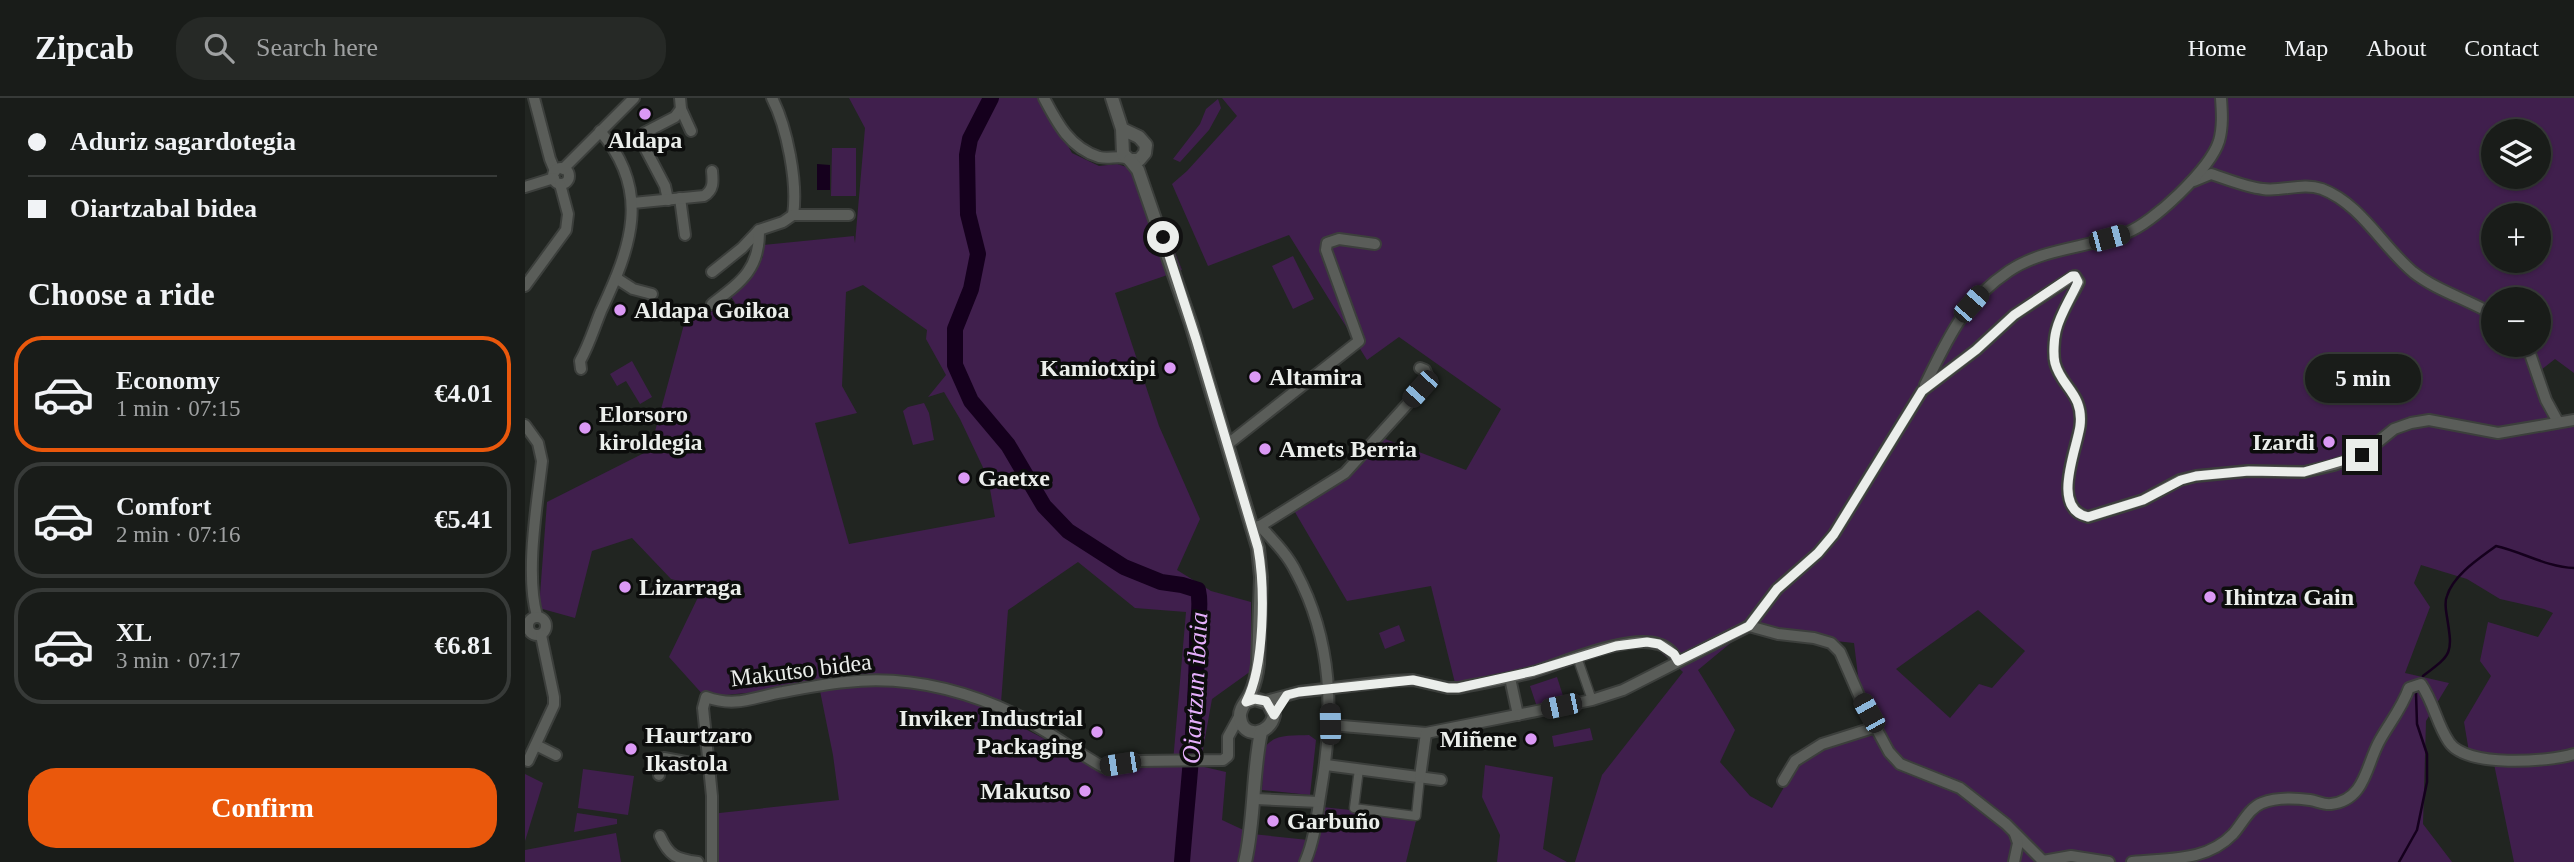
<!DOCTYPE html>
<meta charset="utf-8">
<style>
:root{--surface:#191c19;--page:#262926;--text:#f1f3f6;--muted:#9fa1a2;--line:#373a38;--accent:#ea580c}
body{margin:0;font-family:"Times New Roman",serif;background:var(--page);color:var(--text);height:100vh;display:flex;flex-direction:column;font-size:26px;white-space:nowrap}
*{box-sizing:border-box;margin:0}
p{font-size:23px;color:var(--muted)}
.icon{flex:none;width:38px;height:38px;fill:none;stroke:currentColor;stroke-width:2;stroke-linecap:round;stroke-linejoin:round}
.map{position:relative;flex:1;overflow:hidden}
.sheet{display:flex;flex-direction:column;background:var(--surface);width:525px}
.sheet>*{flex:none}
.top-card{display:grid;align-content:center;height:154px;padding:0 28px;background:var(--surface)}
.controls{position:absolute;left:1956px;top:21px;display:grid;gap:14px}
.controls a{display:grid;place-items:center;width:70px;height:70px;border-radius:50%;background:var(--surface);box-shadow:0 2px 5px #0004,0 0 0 2px var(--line);font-size:35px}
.end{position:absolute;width:32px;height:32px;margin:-16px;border:9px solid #ebeeeb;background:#111;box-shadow:0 0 0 4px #111}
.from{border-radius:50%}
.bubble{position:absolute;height:49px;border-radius:24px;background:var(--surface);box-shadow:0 2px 5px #0004,0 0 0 2px var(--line);font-size:23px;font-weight:700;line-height:49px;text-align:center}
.car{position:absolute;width:21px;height:42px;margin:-21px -10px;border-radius:9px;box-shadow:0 0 5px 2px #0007;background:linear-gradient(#222 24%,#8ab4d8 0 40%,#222 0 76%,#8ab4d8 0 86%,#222 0)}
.top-card b{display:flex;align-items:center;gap:24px;height:66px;font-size:26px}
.top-card b+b{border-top:2px solid var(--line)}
.top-card i{width:18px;height:18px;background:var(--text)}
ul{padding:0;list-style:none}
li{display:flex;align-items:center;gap:21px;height:116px;margin:0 14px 10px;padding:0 14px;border:4px solid var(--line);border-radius:28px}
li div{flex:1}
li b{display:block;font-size:26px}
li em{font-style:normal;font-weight:700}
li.selected{border-color:var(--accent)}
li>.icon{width:63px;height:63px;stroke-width:1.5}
h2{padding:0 28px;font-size:32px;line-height:84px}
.button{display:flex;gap:14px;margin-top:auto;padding:14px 28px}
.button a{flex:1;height:80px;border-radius:28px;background:var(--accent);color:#fff;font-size:28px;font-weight:700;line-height:80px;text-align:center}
header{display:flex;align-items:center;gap:42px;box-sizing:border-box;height:98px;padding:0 35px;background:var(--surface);border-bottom:2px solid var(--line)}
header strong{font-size:33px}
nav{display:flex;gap:38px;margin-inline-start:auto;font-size:24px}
.search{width:490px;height:63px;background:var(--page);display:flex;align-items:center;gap:18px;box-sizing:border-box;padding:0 24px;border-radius:28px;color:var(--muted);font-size:26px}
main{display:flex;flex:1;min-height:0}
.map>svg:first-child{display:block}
</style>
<header>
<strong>Zipcab</strong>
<div class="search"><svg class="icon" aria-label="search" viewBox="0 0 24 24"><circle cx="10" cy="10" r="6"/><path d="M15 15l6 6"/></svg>Search here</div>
<nav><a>Home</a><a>Map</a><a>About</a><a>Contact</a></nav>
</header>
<main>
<section class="sheet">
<div class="top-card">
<b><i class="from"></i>Aduriz sagardotegia</b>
<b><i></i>Oiartzabal bidea</b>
</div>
<h2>Choose a ride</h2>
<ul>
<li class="selected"><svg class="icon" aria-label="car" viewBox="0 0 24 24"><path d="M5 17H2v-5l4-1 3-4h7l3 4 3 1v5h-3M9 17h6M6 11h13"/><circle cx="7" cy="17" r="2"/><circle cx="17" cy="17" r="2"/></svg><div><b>Economy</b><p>1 min · 07:15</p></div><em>€4.01</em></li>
<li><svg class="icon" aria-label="car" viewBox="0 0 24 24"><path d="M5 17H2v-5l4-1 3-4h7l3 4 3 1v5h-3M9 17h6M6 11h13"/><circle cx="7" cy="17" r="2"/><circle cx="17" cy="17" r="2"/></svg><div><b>Comfort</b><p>2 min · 07:16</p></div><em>€5.41</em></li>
<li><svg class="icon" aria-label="car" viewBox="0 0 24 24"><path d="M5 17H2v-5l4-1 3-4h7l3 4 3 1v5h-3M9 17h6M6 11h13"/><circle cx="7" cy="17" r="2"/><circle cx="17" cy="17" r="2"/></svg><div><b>XL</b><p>3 min · 07:17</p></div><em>€6.81</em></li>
</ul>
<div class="button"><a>Confirm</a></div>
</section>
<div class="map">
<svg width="2049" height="764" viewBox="0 0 2049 764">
<rect width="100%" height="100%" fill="#212521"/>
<g fill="#401f4d" fill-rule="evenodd">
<path d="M324,0H516L547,55L574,68L592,66L618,74L657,172L590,195L634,328L675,421L652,472L686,493L726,504V573L687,601L675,668L701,674L697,722L727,736L793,743L797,709L892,719L881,764H182L185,716L314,702L308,657L294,588L180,599L144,559L178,489L146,481L107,440L67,453L50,520L14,510L22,404L125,352L161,219L212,208L205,197L238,159V147L329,138L330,145L340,30ZM338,187L402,232L401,241L421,277L403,299L419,294L435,321L463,380L470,419L324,446L290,325L332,315L317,288L321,194ZM553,464L610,510L661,514L648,664L576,670L475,618L483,512Z"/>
<path d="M697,0H2049V275L2030,261L2011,276L2026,317L2049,321V764H1989L1969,666L1944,654L1939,624L1966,578L1955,563L1963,524L2013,539L2028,515L2019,511L1975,501L1942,481L1896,467L1889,485L1905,509L1880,575L1924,585L1901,623L1898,726L1927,764H1050L1077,677L1158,574L1118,538L1026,567L930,585L906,488L822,503L767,409L860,341L941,372L976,311L874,239L842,262L764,137L683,168L647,86L662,73L712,18ZM1969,33H2014V79H1969ZM1969,117H2014V163H1969ZM1969,201H2014V247H1969ZM1453,512L1500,553L1467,590L1454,586L1425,620L1371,571ZM1220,533L1329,545L1339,626L1281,651L1247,710L1225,698L1195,664L1210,632L1173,572Z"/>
<polygon points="693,1 696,10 684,32 655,64 648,61 675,26 681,11"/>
<polygon points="307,50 331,50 331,98 306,98"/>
<polygon points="768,158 789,201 768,211 747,168"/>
<polygon points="107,263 127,299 115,306 101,283 92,288 85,276"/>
<polygon points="399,305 404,315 409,342 388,347 378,313 383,309"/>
<polygon points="874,527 880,543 860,551 854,535"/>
<polygon points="1032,579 1040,604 1012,609 1005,588"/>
<polygon points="1065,630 1068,642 1029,649 1027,638"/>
<path d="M784,637L791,642L785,697L737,692L739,651C748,635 767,638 784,637Z"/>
<polygon points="960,667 1028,679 1018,751 1042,764 972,764 975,737 957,699"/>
<polygon points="58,671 109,678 103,717 53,710"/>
<polygon points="0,676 18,685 0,743"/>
<polygon points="52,715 92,721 92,726 49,734"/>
<polygon points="91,735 96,764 0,764 0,752"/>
</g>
<polygon fill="#15001d" points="292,66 305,67 305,92 292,92"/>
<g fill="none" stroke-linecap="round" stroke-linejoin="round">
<g stroke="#15001d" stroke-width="2.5">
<path d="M1898,578C1927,556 1928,556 1922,519C1921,513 1919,504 1922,498C1928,477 1955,460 1971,448C1998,454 2021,469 2049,470"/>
<polyline points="1874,764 1892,732 1902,684 1902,656 1892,626 1891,595"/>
</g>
<path stroke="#15001d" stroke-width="16" d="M466,0L445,41L442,57L443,116L453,156L446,191L430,231V267L446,303L483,347L519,408L543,433L599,469L636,484L657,487L673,492C677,509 672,523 672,540C672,615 663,689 657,764"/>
<g stroke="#3c3f3c" stroke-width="11">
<g id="pedestrian">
<polyline points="1052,559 1067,602"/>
<polyline points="834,671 829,710 891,718 895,679"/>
</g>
</g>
<g stroke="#3c3f3c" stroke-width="14">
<g id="minor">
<polyline points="9,0 25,61 30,73"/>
<polyline points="155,0 156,11 166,33"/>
<path d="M247,0C262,29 273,85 268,117"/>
<path d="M519,0C532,25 545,50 574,59C583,61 592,58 601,60"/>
<polyline points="119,35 150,19 156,11"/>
<polyline points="119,48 140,88 143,102"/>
<circle cx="36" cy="78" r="8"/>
<polyline points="38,71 109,0"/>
<path d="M1669,83L1686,76C1702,81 1720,89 1738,91C1757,94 1777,84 1797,91C1836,106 1857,148 1888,174C1912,193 1942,201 1969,217"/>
<polyline points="0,89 29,80"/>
<polyline points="155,100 160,137"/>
<path d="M108,105L179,98C189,92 188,83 187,73"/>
<polyline points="187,174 217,150 234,132 258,124 268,117 324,117"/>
<polyline points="91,180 108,191 127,196"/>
<polyline points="0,188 41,132 43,116 35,86"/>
<path d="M187,206C216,184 235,171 234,132"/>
<polyline points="2002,247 2021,302 2033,324"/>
<path d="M56,271L55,263C64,247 69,230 76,213C106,149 127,93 75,33"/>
<path d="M1400,287C1423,240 1439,203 1484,173C1518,150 1563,150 1601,135C1628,125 1685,71 1694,43C1698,29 1697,14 1696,0"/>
<path d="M0,327L13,345L17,363C12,407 0,476 12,518"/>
<polyline points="703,346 834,243 801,152 802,145 814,141 850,146"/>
<polyline points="735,428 820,375 896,291 902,277 900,272 895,270"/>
<path d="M728,429L735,428C748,442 763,457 771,474C808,543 809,616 796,692C792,716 790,741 780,764"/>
<circle cx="12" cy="528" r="9"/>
<polyline points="1224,528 1253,536 1289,540 1306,545 1315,554 1336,602 1364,654 1375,666 1435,690 1481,726 1518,763 1546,758 1584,764"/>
<polyline points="985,580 993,617"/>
<path d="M741,603L774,594L867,583L888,582L923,590H933C958,585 983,581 1008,574C1038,565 1103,536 1133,546C1142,548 1149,556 1153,563"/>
<path d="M805,627L901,635L1067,602L1098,592L1224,528L1252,491L1293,455L1309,436L1397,293L1451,252L1489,217L1547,179L1550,178L1554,184C1546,200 1535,216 1531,233C1529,241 1528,257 1530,265C1536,289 1559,295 1555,328C1552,351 1525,410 1563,419L1618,402L1655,382L1671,378L1723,373L1779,374L1809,367L1837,357L1869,331L1886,325L1904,322L1973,335L2049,322"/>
<polyline points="11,647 31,657"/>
<polyline points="3,663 29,607 29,599 16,537"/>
<polyline points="801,667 916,682"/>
<polyline points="134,677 134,668 139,660 166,665 184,664"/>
<polyline points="895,679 901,635"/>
<polyline points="1258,683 1270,663 1297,646 1351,629"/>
<polyline points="730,701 794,704"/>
<path d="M135,738C144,758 151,761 173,764"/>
<path d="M187,764V698L178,610L181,599C212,610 228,599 258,594C279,590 300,586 321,584C383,577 441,592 496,619C524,634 550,653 578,669L612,663L698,662L703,658V639L715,617"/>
<polyline points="1489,764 1493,745 1490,736"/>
<path d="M1607,764C1644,760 1681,764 1708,736C1717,726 1724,710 1737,705C1752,699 1770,700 1785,702C1792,703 1799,707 1806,706C1841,702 1841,666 1855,642C1865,624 1877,610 1884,590L1896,586C1909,605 1912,627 1924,644C1941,670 2023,664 2049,656"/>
</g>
</g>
<g stroke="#3c3f3c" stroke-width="16">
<g id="tertiary">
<polyline points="587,0 597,31 598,56 605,62 614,62 620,55 621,47 614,39 597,31"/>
<path d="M605,62L613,72L666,226L733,450L736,479L733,566C732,576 730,585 726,594C723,602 714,610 715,619C717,641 745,638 749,617L743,605L730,601L721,604"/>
<path d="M720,764C730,721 727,677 736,634"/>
</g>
</g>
<use href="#pedestrian" stroke="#5a5d59" stroke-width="8"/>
<use href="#minor" stroke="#5a5d59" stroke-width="10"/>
<use href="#tertiary" stroke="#5a5d59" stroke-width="12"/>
</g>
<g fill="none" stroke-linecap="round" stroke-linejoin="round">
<path stroke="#ebeeeb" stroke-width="9" d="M638,139L671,241L733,450C740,490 740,568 721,604L730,601L741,603L749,617L762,597L774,594L888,582L923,590H933L1009,573L1091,548L1122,544L1134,546L1149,556L1153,563L1224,528L1252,491L1293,455L1309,436L1397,293L1451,252L1489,217L1547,178H1550L1553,184C1546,200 1535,216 1531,233C1529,241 1528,257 1530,265C1536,289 1559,296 1555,328C1552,351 1525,411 1563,419L1618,402L1656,382L1671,378L1724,373L1779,374L1837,357"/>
</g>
<g fill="#db99f5" stroke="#0c0d0c" stroke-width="2.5">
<circle cx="120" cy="16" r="7"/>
<circle cx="95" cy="212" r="7"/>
<circle cx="645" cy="270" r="7"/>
<circle cx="730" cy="279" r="7"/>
<circle cx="60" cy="330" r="7"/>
<circle cx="1804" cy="344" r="7"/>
<circle cx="740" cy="351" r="7"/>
<circle cx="439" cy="380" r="7"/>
<circle cx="100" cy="489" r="7"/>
<circle cx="1685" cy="499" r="7"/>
<circle cx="572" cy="634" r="7"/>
<circle cx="1006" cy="641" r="7"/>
<circle cx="106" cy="651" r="7"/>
<circle cx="560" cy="693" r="7"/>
<circle cx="748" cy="723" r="7"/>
</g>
<g text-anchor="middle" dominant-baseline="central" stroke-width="7" stroke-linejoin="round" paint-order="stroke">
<g font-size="24" font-weight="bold" fill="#ebeeeb" stroke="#0c0d0c" text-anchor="start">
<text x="120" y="42" text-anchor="middle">Aldapa</text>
<text x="109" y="212">Aldapa Goikoa</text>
<text x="631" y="270" text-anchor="end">Kamiotxipi</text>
<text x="744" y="279">Altamira</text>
<text x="74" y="316">Elorsoro<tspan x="74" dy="28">kiroldegia</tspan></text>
<text x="1790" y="344" text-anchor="end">Izardi</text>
<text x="754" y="351">Amets Berria</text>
<text x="453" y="380">Gaetxe</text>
<text x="114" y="489">Lizarraga</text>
<text x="1699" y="499">Ihintza Gain</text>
<text x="558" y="620" text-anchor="end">Inviker Industrial<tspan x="558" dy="28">Packaging</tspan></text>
<text x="120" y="637">Haurtzaro<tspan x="120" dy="28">Ikastola</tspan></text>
<text x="992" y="641" text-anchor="end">Miñene</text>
<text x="546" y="693" text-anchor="end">Makutso</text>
<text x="762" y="723">Garbuño</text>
</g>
<g font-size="24" fill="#ebeeeb" stroke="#0c0d0c">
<text transform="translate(276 572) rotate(-7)">Makutso bidea</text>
</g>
<g font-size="26" font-style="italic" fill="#e6b0fc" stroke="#0c0d0c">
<text transform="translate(670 590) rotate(-87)">Oiartzun ibaia</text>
</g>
</g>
</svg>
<div class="controls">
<a><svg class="icon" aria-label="layers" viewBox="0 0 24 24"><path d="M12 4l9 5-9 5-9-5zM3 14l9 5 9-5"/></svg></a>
<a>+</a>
<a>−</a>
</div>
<i class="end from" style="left:638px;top:139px"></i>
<i class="end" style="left:1837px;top:357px"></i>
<div class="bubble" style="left:1780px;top:256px;width:116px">5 min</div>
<i class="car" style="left:1584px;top:140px;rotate:75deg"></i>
<i class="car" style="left:1446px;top:206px;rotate:41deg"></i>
<i class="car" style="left:895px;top:291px;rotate:222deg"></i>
<i class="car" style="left:1036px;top:608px;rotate:258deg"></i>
<i class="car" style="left:1344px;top:615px;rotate:331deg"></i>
<i class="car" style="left:805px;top:626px;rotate:359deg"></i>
<i class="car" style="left:595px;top:666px;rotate:261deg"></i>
</div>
</main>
